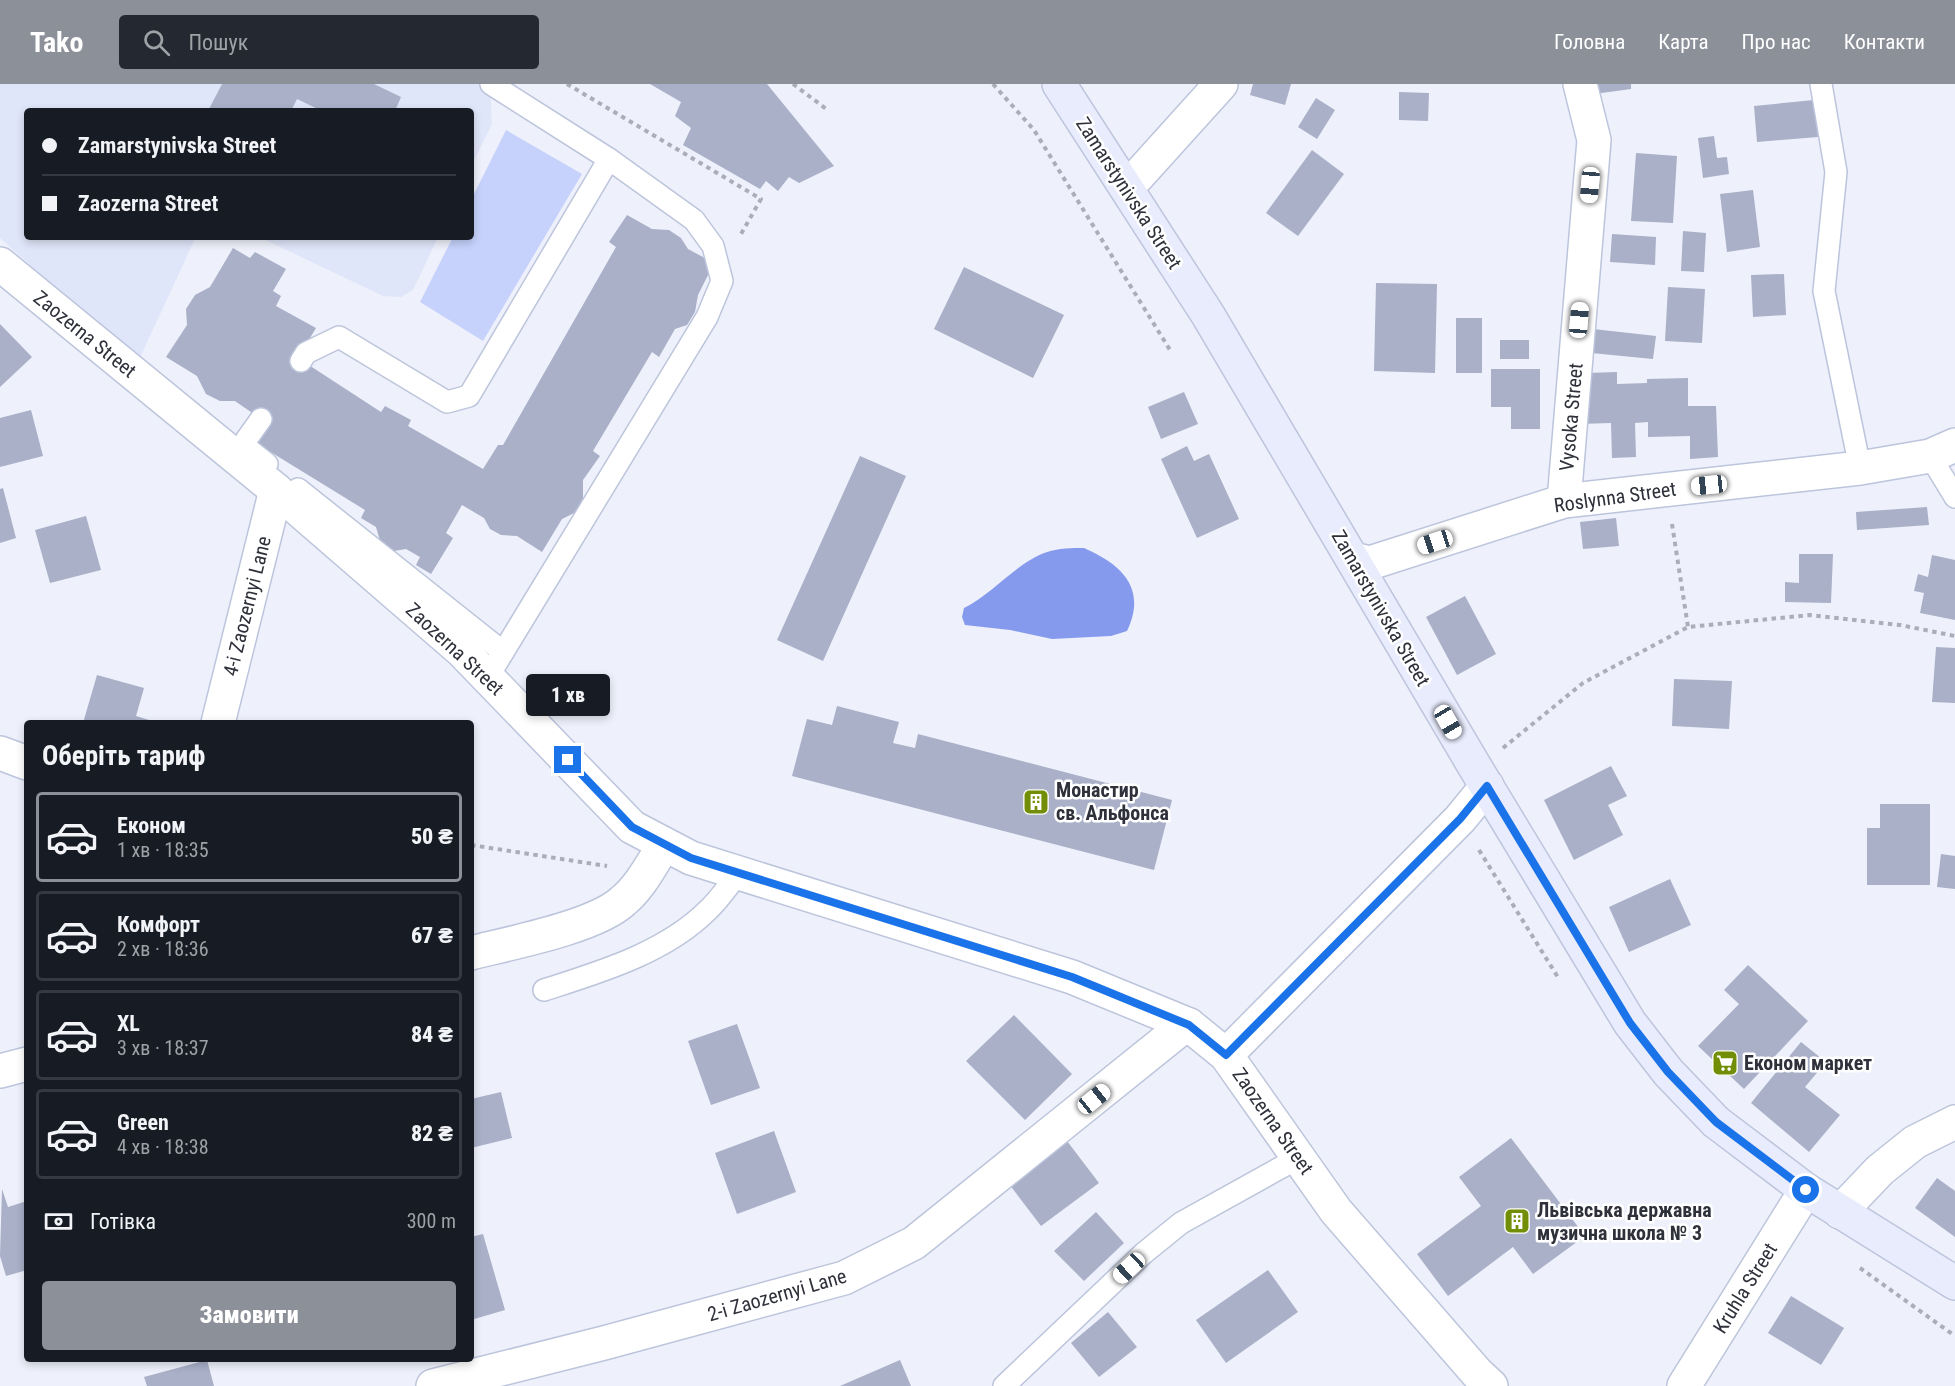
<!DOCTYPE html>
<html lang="uk">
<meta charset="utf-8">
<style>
:root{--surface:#171b24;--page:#242831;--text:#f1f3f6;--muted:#9ea1a6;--line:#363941;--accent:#8c9099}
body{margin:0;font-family:"Roboto Condensed",sans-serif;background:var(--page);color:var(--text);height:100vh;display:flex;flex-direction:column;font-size:22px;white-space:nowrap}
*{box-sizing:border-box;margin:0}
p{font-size:20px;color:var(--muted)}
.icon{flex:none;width:33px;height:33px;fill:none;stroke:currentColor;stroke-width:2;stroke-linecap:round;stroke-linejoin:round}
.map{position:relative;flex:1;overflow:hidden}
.drawer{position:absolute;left:24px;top:636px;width:450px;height:642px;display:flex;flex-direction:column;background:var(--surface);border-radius:6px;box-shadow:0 3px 9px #0003}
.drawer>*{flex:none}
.banner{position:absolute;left:24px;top:24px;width:450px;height:132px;border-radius:6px;box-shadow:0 3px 9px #0003;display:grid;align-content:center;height:132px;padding:0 18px;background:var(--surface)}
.end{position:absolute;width:27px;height:27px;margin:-14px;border:8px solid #1a73e8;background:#fff;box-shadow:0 0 0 3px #fff}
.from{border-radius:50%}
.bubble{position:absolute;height:42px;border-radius:6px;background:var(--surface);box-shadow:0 3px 9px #0003;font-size:20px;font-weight:800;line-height:42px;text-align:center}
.car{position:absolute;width:18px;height:36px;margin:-18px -9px;border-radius:8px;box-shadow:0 0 4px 2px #0007;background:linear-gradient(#fff 24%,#345 0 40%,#fff 0 76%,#345 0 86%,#fff 0)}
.banner b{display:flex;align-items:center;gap:21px;height:57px;font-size:22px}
.banner b+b{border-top:2px solid var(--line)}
.banner i{width:15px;height:15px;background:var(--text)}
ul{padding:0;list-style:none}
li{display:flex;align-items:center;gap:18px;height:90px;margin:0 12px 9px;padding:0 6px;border:3px solid var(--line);border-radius:6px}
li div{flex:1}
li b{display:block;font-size:22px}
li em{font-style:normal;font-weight:800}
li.selected{border-color:var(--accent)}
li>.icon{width:54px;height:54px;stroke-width:1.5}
h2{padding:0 18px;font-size:27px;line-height:72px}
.pay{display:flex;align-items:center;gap:15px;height:66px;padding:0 18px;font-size:22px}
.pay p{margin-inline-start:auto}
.primary-button{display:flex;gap:12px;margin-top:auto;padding:12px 18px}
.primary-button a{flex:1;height:69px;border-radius:6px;background:var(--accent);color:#fff;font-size:24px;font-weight:800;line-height:69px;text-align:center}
header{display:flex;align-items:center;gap:36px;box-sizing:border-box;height:84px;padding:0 30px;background:var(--accent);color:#fff}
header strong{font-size:28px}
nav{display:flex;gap:33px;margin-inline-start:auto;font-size:21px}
.search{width:420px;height:54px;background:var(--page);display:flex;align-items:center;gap:15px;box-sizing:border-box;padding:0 21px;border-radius:6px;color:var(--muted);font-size:22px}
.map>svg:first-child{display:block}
</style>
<header>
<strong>Tako</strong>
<div class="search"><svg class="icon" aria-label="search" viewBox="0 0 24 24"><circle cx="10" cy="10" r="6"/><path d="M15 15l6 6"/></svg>Пошук</div>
<nav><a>Головна</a><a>Карта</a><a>Про нас</a><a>Контакти</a></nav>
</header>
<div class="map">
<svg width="1955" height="1302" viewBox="0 0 1955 1302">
<rect width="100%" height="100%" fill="#eef1fb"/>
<g fill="#e0e6f9">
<polygon points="0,0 490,0 492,40 471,83 471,27 27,27 27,153 199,153 194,157 138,278 0,154"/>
<polygon points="259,153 438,153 413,206 401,213 383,212"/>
</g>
<polygon fill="#c6d2fc" points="506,46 582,90 483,257 420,218 453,153 471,153 471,116"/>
<path fill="#859aed" d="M1084,464C1123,481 1147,505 1127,547L1111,552L1052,555L1010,546L965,541L962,533L964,524C993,510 1017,478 1047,468C1059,464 1072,464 1084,464Z"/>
<g fill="#a9b0c8">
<polygon points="222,0 374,0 401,13 395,27 322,27 297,15 291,27 208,27"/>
<polygon points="650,0 767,0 834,82 799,99 789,93 778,107 766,97 760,105 683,61 691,44 675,32 681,18"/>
<polygon points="1253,0 1291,0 1285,21 1250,11"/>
<polygon points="1593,0 1631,0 1631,5 1594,10"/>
<polygon points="1399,8 1429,9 1428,37 1399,36"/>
<polygon points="1316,14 1335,26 1317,55 1298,43"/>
<polygon points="1814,16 1818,53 1757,58 1754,22"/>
<polygon points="1714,52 1717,74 1727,73 1729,90 1703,94 1698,54"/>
<polygon points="1312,66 1344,90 1298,152 1266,129"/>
<polygon points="1636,69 1677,72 1673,139 1631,137"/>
<polygon points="1753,106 1760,163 1727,168 1720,110"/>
<polygon points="627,131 652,145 669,146 681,154 688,165 714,179 698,211 695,228 687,241 675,245 659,273 652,268 593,367 600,372 583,396 583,415 576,428 562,435 542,468 517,452 501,451 490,445 484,434 462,421 446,449 453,454 431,490 416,481 420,473 406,465 394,467 381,460 376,443 361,434 365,426 251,356 264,337 235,317 220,317 206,310 197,292 166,273 187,241 186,225 195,211 210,203 233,164 250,174 255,168 286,185 273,207 281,212 276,222 316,244 298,274 381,328 385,322 411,336 408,342 483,385 498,361 503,361 616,163 609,158"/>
<polygon points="1683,147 1706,149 1704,188 1681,187"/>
<polygon points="1612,150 1656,153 1655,181 1610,178"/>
<polygon points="964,183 1064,231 1033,294 934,245"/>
<polygon points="1784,190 1786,231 1753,233 1751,191"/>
<polygon points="1376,199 1437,200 1435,289 1374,287"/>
<polygon points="1668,203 1705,205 1702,259 1665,257"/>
<rect x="1456" y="234" width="26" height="55"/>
<polygon points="0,240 32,273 0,303"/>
<polygon points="1584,244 1656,252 1653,275 1581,268"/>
<rect x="1500" y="256" width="29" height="19"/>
<polygon points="1491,285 1540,285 1540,345 1511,345 1511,323 1491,323"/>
<polygon points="1617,288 1617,300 1647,299 1647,295 1688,294 1688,322 1716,322 1718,373 1690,375 1690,352 1648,353 1648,338 1635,339 1636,373 1612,374 1611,339 1579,340 1587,289"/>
<polygon points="1184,308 1198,340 1161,355 1148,323"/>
<polygon points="31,326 43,372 0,383 0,334"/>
<polygon points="1187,362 1194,377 1209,370 1239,435 1197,454 1161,375"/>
<polygon points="860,372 906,392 823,577 777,556"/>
<polygon points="3,404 16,454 0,459 0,405"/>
<polygon points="1927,423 1929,441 1857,446 1856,428"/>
<polygon points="86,432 101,486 50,499 35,446"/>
<polygon points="1616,434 1619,462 1583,465 1580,438"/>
<polygon points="1799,470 1833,470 1831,519 1785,518 1785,498 1799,499"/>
<polygon points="1932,471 1955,476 1955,536 1920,529 1924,509 1914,507 1918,490 1928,493"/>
<polygon points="1465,512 1496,570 1457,591 1426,533"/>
<polygon points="1936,563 1955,564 1955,619 1932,618"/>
<polygon points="97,591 144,604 136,632 159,639 83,639"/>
<polygon points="1674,595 1732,597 1729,645 1672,642"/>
<polygon points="837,622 899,638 893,659 915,664 918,650 1172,716 1154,786 792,692 807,635 832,641"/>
<polygon points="1611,682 1627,712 1608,721 1623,751 1574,776 1544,716"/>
<polygon points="1880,720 1930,720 1930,801 1867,801 1867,744 1880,744"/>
<polygon points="1941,770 1955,772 1955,805 1937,803"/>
<polygon points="1670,795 1691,841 1629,868 1609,823"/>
<polygon points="1748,881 1808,937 1744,1005 1698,962 1739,920 1724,906"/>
<polygon points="1014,931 1072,990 1025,1036 966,977"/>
<polygon points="737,940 760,1004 711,1021 688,957"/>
<polygon points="1801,958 1826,978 1805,1003 1840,1031 1809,1068 1751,1019"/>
<polygon points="501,1008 512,1054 471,1064 471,1015"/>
<polygon points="774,1047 796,1108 737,1130 715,1069"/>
<polygon points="1511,1054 1585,1152 1533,1190 1513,1163 1448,1212 1417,1170 1481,1122 1459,1093"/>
<polygon points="1067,1057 1099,1099 1041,1142 1009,1100"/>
<polygon points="1937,1094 1955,1107 1955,1153 1915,1124"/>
<polygon points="2,1105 8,1123 27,1117 27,1186 6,1192 0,1172"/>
<polygon points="1096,1128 1124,1159 1084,1197 1054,1167"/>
<polygon points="483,1150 505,1226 471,1236 471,1153"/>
<polygon points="1268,1186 1298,1228 1226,1279 1196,1236"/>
<polygon points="1791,1212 1844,1244 1821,1281 1768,1249"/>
<polygon points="1108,1228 1137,1263 1099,1293 1071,1259"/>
<polygon points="207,1276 214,1302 147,1302 144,1293"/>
<polygon points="900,1276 911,1302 840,1302"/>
</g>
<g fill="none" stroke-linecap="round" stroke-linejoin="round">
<g stroke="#bdc5dc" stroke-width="24">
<g id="lane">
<polyline points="1821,0 1836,88 1824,207 1860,384"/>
<polyline points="301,277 306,269 339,253 447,318 469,312 609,75"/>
<polyline points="261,335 246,356 247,364 267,380"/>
<polyline points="1930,372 1955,413"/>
<polyline points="298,405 503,568"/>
<polyline points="488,593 707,233 722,197 713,162 694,136 609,75 491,0"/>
<path d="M544,906C600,888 665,869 708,826C719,816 728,802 738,790"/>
<polyline points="1004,1302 1144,1169 1181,1139 1298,1074"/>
</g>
</g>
<g stroke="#bdc5dc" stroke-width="36">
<g id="street">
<polyline points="1126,101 1137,93 1221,0"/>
<polyline points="0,180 276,406 462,567 632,743 691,774 1072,893 1189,941 1226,971 1336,1127 1477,1289 1491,1302"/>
<polyline points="1564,417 1594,56 1580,0"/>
<polyline points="1353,475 1370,479 1564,417 1860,384 1930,372 1955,361"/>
<polyline points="218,639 276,406"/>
<polyline points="0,669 27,679"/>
<path d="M471,869C510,859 595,843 623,817C641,802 651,781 664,761"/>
<polyline points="1226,971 1460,735 1487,702"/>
<polyline points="0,987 27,980"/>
<polyline points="1840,1128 1880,1086 1915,1058 1955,1038"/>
<polyline points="433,1302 604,1259 844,1194 914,1159 1184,942 1189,941"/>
<polyline points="1684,1302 1806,1106"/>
</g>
</g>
<g stroke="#bdc5dc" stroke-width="36">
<polyline id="secondary" points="1059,0 1208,231 1472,678 1630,939 1668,988 1716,1038 1806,1106 1955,1199"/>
</g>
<g stroke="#abaeb8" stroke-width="4" stroke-dasharray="4.5 4.5" stroke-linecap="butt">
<polyline points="567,0 761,115 741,150"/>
<polyline points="793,0 829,27"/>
<polyline points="993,0 1034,46 1170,266"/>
<polyline points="1672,440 1688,543"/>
<polyline points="1503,664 1583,599 1688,543 1810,531 1900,541 1955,552"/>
<polyline points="471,761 607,782"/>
<polyline points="1479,766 1559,895"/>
<polyline points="1860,1184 1955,1252"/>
</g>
<use href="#lane" stroke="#fff" stroke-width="21"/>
<use href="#street" stroke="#fff" stroke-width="33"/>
<use href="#secondary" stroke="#e8ecfd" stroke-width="33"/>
</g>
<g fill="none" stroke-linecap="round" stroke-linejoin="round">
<polyline stroke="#1a73e8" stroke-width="8" points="568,676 632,743 691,774 1072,893 1189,941 1226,971 1460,735 1487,702 1630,939 1668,988 1716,1038 1806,1106"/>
</g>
<defs>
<g id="building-square" transform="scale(1.35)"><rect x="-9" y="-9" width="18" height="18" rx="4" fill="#728d06" stroke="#fff"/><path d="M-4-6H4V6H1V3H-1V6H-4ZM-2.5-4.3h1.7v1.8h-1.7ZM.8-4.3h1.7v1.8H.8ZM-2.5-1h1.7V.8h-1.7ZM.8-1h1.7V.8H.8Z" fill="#fff"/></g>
<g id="supermarket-square" transform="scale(1.35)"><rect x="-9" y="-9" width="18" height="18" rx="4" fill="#728d06" stroke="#fff"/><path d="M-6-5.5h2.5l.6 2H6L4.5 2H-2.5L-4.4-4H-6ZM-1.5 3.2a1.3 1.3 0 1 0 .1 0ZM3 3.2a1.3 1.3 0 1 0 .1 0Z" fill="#fff"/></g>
</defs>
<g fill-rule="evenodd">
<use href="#building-square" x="1036" y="718"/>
<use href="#supermarket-square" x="1725" y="979"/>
<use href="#building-square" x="1517" y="1137"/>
</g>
<g text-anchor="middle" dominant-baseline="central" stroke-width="5" stroke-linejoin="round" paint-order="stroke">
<g font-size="20" fill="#2e303a" stroke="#fff">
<text transform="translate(1129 109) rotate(57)">Zamarstynivska Street</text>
<text transform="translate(85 250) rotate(39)">Zaozerna Street</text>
<text transform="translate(1571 333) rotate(-85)">Vysoka Street</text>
<text transform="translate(1615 413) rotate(-8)">Roslynna Street</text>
<text transform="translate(247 522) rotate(-76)">4-i Zaozernyi Lane</text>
<text transform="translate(1381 524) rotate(60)">Zamarstynivska Street</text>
<text transform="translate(455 565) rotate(43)">Zaozerna Street</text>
<text transform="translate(1273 1037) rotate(55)">Zaozerna Street</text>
<text transform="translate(1745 1204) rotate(-58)">Kruhla Street</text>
<text transform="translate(777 1211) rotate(-16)">2-i Zaozernyi Lane</text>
</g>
<g font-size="20" font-weight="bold" fill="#2e303a" stroke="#fff" text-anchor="start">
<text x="1056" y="706">Монастир<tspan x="1056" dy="23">св. Альфонса</tspan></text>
<text x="1744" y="979">Економ маркет</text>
<text x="1537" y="1126">Львівська державна<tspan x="1537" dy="23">музична школа № 3</tspan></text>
</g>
</g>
</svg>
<i class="end from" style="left:1806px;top:1106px"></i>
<i class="end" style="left:568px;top:676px"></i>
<div class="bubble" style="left:526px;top:590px;width:84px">1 хв</div>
<i class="car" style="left:1590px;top:101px;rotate:185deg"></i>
<i class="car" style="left:1579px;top:236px;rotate:5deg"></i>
<i class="car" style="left:1709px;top:401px;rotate:264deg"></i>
<i class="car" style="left:1435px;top:458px;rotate:252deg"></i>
<i class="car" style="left:1448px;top:638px;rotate:150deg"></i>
<i class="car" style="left:1094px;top:1015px;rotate:51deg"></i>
<i class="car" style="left:1129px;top:1184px;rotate:227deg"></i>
<div class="banner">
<b><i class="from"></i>Zamarstynivska Street</b>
<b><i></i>Zaozerna Street</b>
</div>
<section class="drawer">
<h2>Оберіть тариф</h2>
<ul>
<li class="selected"><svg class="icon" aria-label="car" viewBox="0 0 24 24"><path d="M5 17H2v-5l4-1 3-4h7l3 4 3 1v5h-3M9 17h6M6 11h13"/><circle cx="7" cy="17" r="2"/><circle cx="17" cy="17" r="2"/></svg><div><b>Економ</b><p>1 хв · 18:35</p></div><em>50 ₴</em></li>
<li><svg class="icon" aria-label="car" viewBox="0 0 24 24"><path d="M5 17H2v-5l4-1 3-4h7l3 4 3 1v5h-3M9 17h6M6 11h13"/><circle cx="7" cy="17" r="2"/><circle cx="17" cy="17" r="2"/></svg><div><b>Комфорт</b><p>2 хв · 18:36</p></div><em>67 ₴</em></li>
<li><svg class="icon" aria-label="car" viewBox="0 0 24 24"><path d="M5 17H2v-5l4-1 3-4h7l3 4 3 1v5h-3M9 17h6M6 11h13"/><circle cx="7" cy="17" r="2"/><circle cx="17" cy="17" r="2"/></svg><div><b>XL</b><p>3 хв · 18:37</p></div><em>84 ₴</em></li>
<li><svg class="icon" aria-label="car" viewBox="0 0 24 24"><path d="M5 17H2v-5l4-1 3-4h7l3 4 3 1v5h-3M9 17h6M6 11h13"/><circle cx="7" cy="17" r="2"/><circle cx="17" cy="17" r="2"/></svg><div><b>Green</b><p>4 хв · 18:38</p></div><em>82 ₴</em></li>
</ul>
<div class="pay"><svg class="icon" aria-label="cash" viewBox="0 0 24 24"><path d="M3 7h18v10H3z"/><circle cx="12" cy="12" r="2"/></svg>Готівка<p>300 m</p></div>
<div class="primary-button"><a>Замовити</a></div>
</section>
</div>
